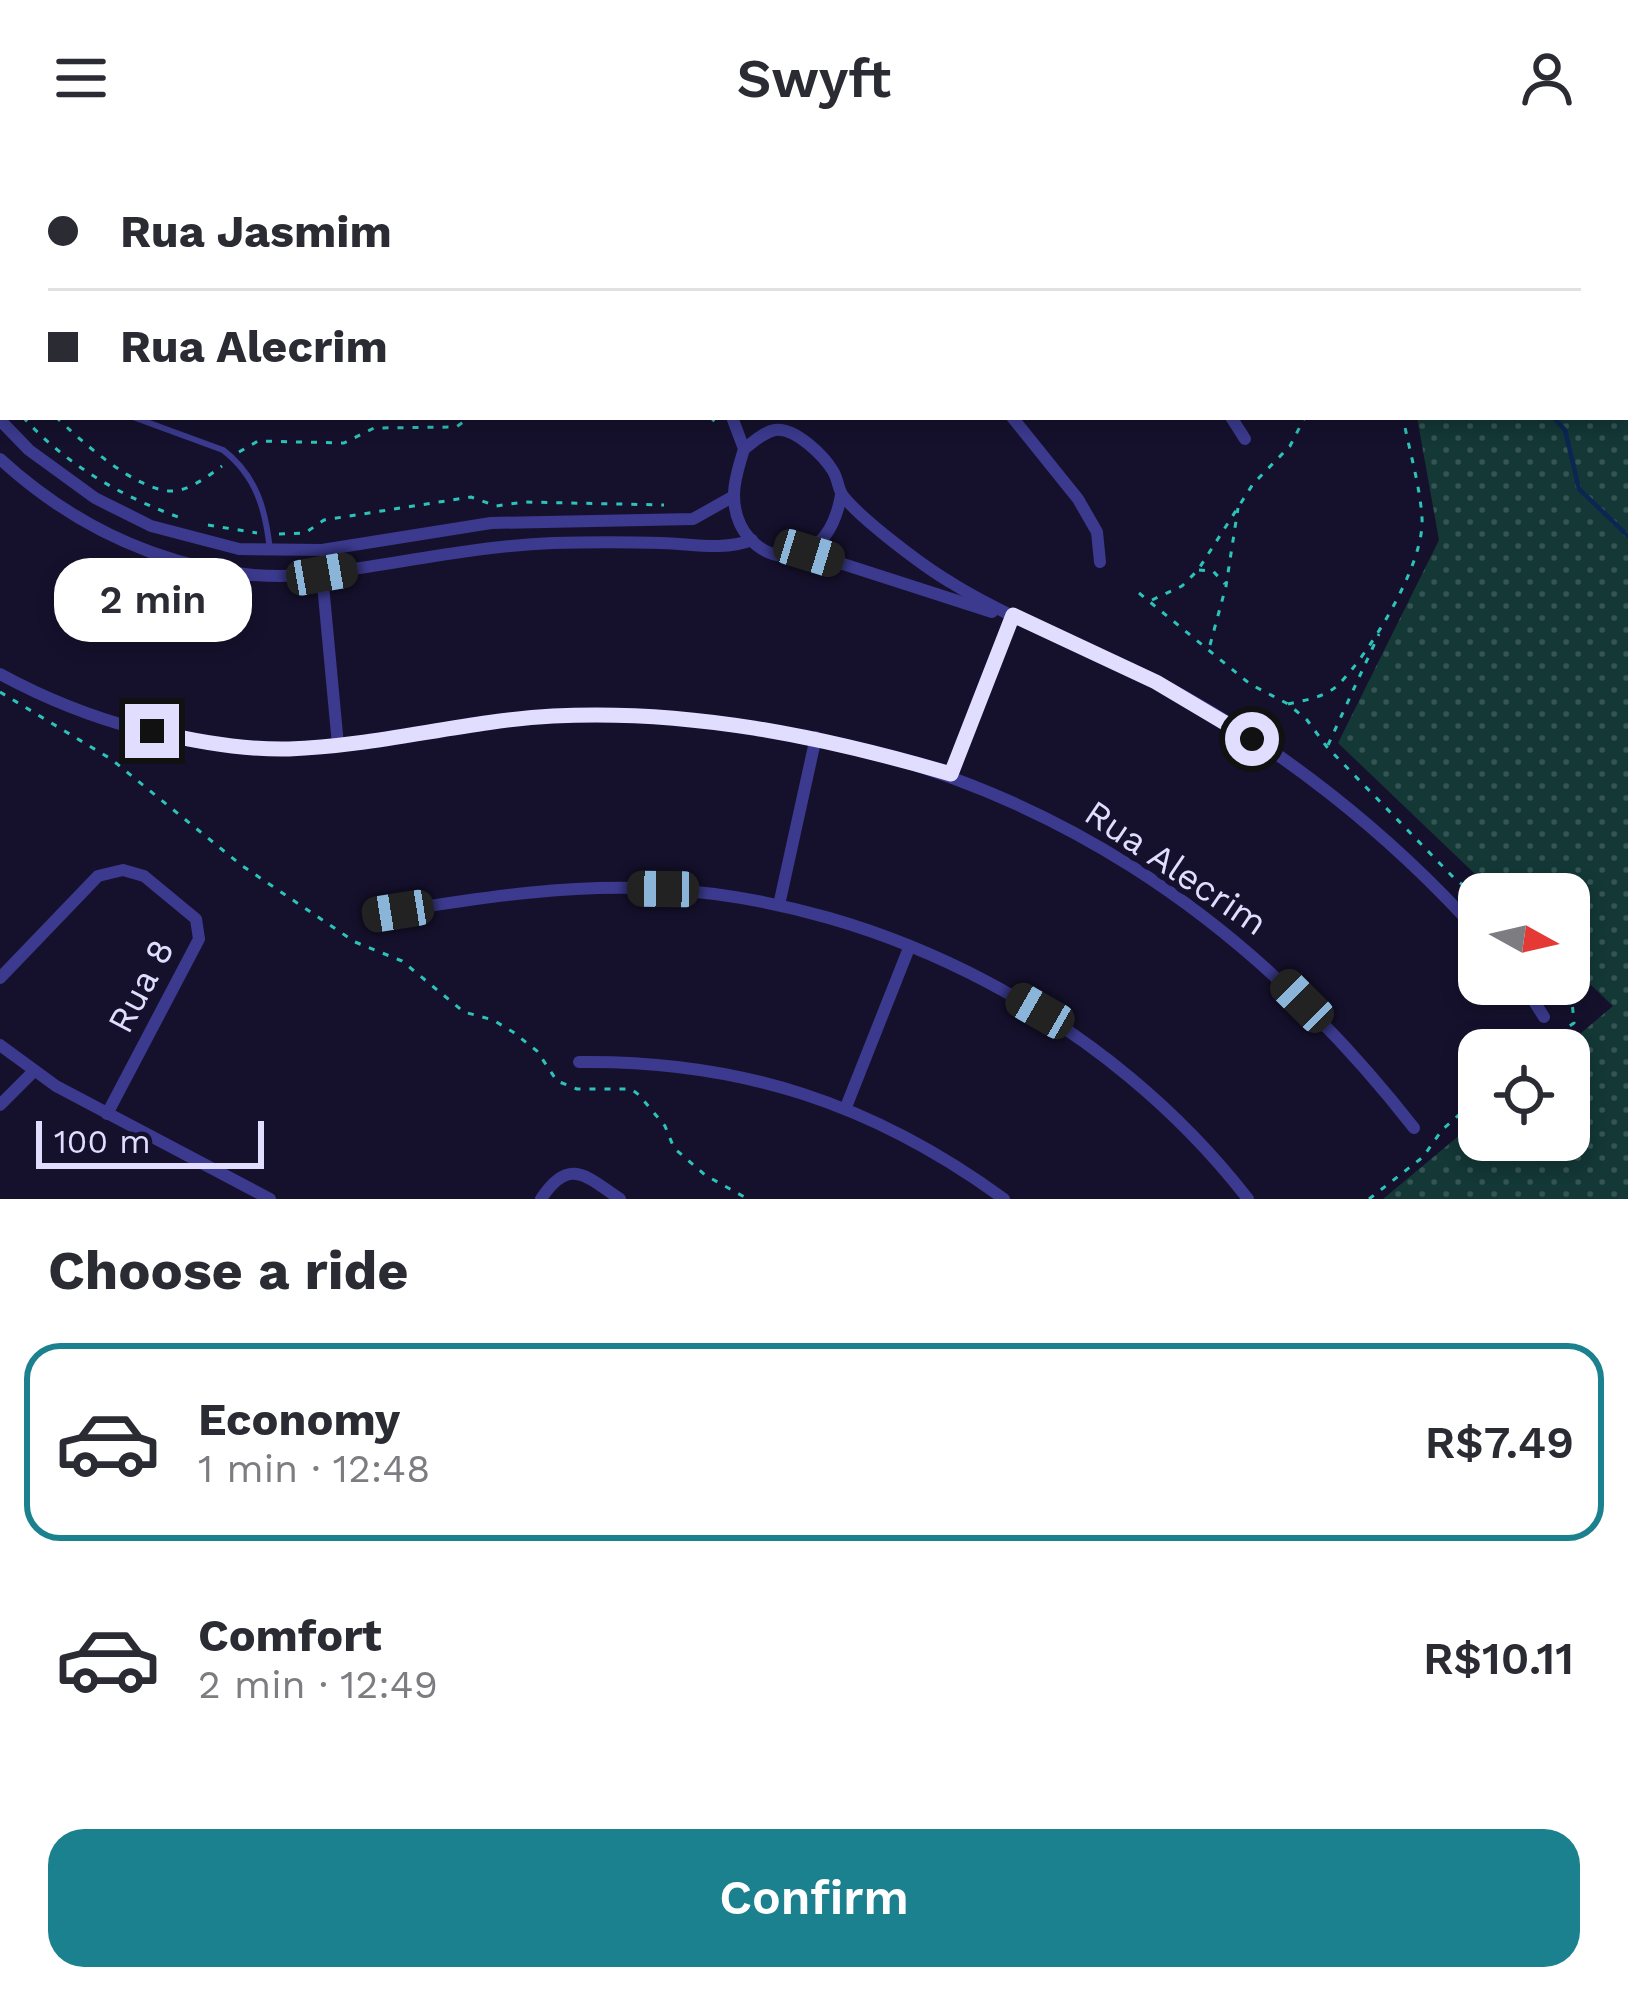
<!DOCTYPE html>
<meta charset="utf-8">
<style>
:root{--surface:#fff;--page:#f7f7f7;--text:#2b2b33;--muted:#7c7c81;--line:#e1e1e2;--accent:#1c818f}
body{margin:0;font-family:"Work Sans",sans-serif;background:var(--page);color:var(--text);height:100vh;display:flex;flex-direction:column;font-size:45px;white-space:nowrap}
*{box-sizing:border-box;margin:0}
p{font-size:39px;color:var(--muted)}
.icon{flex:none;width:66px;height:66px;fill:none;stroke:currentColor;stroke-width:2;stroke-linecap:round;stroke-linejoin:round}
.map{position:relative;height:1043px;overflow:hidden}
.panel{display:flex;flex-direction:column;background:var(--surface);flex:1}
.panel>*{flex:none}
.top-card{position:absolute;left:0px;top:0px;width:1629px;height:264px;box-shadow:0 6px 18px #0003;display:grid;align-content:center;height:264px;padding:0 48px;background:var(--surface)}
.needle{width:78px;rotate:98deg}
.tools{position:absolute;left:1458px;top:717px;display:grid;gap:24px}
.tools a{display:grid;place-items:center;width:132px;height:132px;border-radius:24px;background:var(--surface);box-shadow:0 6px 18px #0003;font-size:60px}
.scale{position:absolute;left:36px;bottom:30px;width:228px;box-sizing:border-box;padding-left:12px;border:6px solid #e0ddff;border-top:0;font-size:33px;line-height:42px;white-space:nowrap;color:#e0ddff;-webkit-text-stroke:9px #15112d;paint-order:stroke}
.end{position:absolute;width:54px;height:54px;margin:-27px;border:15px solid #e0ddff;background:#111;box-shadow:0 0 0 6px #111}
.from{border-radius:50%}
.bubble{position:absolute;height:84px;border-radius:36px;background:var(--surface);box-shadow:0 6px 18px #0003;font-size:39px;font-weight:600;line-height:84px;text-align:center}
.car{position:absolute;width:36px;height:72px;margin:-36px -18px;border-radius:15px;box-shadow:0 0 9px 3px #0007;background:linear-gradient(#222 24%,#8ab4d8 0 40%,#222 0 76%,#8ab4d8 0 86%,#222 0)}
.top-card b{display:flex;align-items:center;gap:42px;height:114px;font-size:45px}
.top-card b+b{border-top:3px solid var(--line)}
.top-card i{width:30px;height:30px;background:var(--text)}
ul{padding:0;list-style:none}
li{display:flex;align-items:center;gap:36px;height:198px;margin:0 24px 18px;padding:0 24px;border:6px solid transparent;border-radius:36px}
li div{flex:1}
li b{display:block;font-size:45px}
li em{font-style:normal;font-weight:600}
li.selected{border-color:var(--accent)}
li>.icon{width:108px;height:108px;stroke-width:1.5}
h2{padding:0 48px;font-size:54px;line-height:144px}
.button{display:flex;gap:24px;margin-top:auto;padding:24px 48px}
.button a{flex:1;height:138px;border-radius:36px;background:var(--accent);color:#fff;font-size:48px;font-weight:600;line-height:138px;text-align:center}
header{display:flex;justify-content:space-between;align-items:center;height:156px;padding:0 48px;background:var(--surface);font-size:54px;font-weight:600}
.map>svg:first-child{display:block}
</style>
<header><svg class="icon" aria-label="menu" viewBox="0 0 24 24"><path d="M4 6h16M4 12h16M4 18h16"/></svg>Swyft<svg class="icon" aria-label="person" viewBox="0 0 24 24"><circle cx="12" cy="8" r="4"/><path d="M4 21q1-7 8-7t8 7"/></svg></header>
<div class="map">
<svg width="1628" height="1043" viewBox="0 0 1628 1043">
<defs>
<pattern id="grass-dots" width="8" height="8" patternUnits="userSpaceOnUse" patternTransform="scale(3)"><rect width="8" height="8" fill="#133836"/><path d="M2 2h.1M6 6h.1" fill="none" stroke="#355454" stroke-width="1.8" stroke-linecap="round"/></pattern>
</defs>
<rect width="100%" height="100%" fill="#15112d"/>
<polygon fill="url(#grass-dots)" points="1465,0 1628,0 1628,1043 1383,1043 1479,963 1479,984 1569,984 1569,894 1561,894 1613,850 1569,808 1569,738 1496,738 1338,587 1439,384 1417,261 1626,261 1626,3 1464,3"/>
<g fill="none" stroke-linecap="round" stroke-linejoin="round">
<g stroke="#0b2652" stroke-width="4.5">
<polyline points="1572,0 1574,3"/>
<polyline points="1553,261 1565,274 1579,333 1628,380"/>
</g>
<g stroke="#2cc4b8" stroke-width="3" stroke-dasharray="6 9" stroke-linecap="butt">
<polyline points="1283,0 1286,3"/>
<polyline points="0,197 3,202"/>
<polyline points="0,234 3,238"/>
<path d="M23,261C65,308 122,341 181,362"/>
<path d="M56,261C81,285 134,333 170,335C188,336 208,320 222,310"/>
<polyline points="710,261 720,270"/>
<polyline points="239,296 258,285 344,287 374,272 456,271 471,261"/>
<polyline points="208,369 257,377"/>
<polyline points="279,378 305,377 324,364 471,341 496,350 524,346 664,349"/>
<polyline points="1199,414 1213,415 1225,428"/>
<polyline points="1139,437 1250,528 1288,548 1307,564 1327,591 1454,722 1479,742"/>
<polyline points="1152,444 1182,430 1198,414 1253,328 1290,290 1305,261"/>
<polyline points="1210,489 1226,430 1238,352"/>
<polyline points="0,536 111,603 241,709 355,786 402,805 464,856 493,864 513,876 537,895 557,925 577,933 631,933 639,939 665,970 674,992 705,1019 748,1043"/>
<path d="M1288,548C1306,544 1327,541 1340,527C1371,495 1425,407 1422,362C1420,329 1409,294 1403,261"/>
<polyline points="1328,589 1379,478"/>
<polyline points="1532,894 1574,867 1572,845 1564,828"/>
<polyline points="1369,1043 1423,1001 1442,974 1479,941"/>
</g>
<path stroke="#3b3a8e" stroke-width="6" d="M133,261L223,294C257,320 266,355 270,395"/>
<g stroke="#3b3a8e" stroke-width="12">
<polyline points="283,0 313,3"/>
<polyline points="707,0 711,3"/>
<polyline points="1000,0 1003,3"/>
<polyline points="1250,0 1253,3"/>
<polyline points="95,3 138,0"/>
<polyline points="825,3 827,0"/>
<polyline points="1017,3 1020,0"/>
<polyline points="0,16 3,15"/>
<polyline points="0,46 3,45"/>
<polyline points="732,261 744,293"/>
<polyline points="1012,261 1078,343 1097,376 1100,406"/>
<polyline points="1231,261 1245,283"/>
<polyline points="0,264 29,294 95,342 151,370 239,393 322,394 491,367 693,363 734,340"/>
<path d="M0,303C87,383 206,433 326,417C402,407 475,390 553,387C589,386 626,386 662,387C694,388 722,395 752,384"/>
<path d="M841,339C825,432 734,408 734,339C734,323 740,307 744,293C753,286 764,276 775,274C795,271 824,300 833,315C838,323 838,333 843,340C862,364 923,410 950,426C1014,466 1088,491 1156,525C1277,588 1388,676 1479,777"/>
<polyline points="809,397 992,456"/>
<polyline points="322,418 338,589"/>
<path d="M0,518C86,565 189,594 287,593C375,591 461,567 548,560C624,555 700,562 774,575C1042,620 1248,760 1414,972"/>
<polyline points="951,618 1013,459"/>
<polyline points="779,749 816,581"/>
<path d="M371,759C468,744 562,727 661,733C887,746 1110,865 1248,1043"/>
<polyline points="0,822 98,720 123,714 144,720 196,763 199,783 107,958"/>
<polyline points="1523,828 1544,861"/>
<polyline points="0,889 56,930 270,1043"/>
<path d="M579,906C741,904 874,948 1004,1043"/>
<polyline points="0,949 34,915"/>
<polyline points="846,951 909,792"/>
<path d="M541,1043C569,1000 586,1020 620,1043"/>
</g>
</g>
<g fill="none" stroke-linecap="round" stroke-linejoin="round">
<path stroke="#e0ddff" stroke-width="15" d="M152,575C197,586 242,594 289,593C377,590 464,565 553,560C689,553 821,580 951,618L1013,459L1156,526L1252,583"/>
</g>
<g text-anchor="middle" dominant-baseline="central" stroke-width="12" stroke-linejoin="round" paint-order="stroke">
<g font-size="36" fill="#e0ddff" stroke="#15112d">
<text transform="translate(1176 712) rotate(34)">Rua Alecrim</text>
<text transform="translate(141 830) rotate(-62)">Rua 8</text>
</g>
</g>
</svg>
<div class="tools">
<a><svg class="needle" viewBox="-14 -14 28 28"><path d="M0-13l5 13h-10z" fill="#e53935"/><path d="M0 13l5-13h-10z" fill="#7c7c81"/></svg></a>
<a><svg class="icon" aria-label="locate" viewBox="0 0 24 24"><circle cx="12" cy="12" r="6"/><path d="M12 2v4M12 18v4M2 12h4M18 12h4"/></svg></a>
</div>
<div class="scale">100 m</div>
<i class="end from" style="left:1252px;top:583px"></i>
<i class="end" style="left:152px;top:575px"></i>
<div class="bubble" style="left:54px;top:402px;width:198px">2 min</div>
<i class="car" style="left:809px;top:397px;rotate:107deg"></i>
<i class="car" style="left:322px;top:418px;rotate:80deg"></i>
<i class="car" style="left:663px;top:733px;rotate:271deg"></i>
<i class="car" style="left:398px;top:755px;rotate:261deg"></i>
<i class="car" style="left:1302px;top:845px;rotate:315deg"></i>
<i class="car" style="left:1040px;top:855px;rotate:300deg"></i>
<div class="top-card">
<b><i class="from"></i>Rua Jasmim</b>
<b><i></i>Rua Alecrim</b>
</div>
</div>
<section class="panel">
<h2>Choose a ride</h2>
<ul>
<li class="selected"><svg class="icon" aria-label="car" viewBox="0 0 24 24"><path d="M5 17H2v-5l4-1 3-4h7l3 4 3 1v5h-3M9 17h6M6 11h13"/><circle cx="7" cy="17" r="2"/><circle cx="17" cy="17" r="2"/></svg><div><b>Economy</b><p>1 min · 12:48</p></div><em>R$7.49</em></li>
<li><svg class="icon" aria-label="car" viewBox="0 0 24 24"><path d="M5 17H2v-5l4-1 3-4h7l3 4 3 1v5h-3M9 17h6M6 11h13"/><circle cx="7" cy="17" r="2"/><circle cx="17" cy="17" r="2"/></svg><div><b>Comfort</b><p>2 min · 12:49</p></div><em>R$10.11</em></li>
</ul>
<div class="button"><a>Confirm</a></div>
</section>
